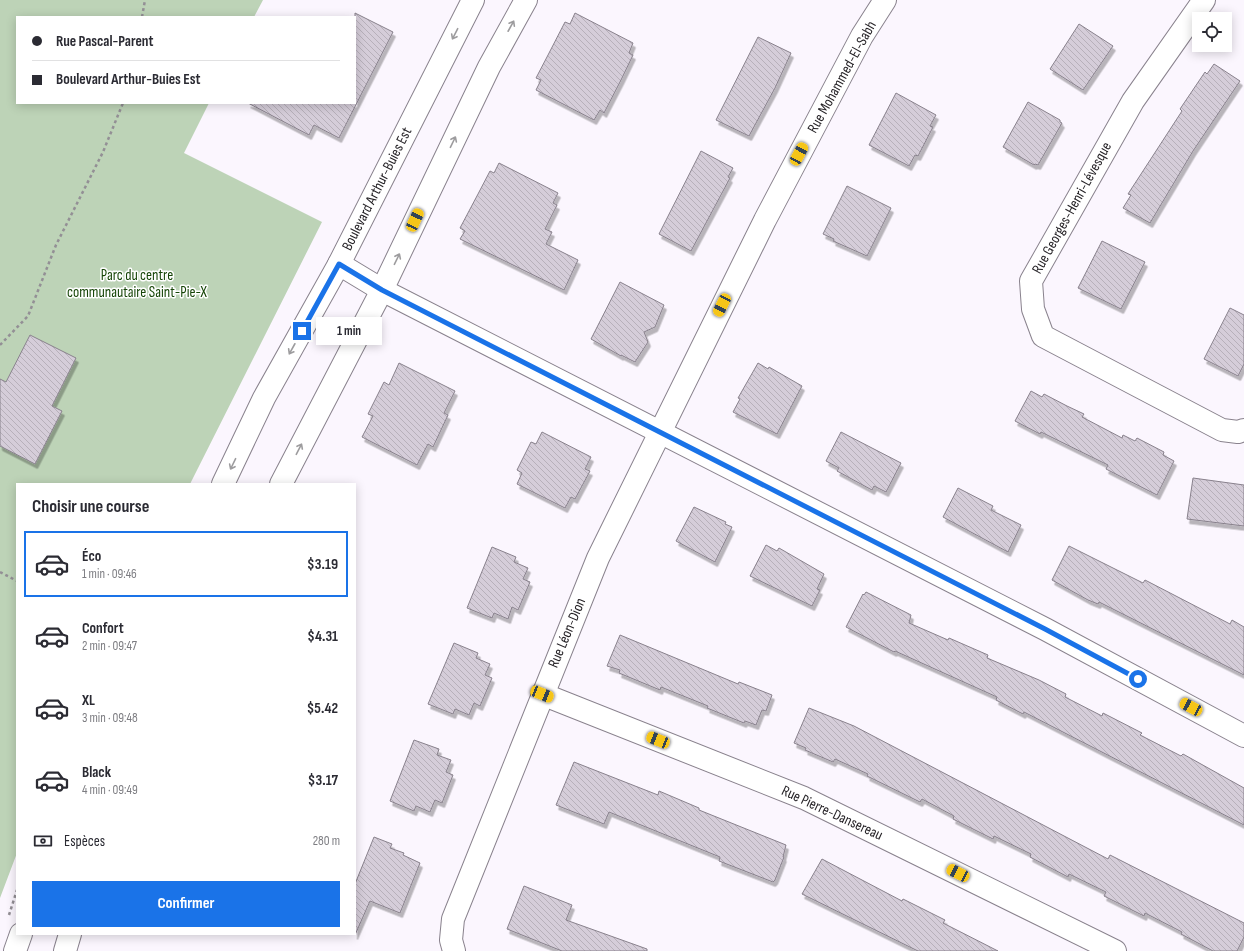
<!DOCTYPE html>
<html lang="fr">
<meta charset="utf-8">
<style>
:root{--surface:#fff;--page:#f7f7f7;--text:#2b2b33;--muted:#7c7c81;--line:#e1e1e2;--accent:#1a73e8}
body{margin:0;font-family:"Sofia Sans Condensed",sans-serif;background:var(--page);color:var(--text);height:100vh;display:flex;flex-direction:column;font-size:15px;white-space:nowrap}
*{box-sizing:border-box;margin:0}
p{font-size:13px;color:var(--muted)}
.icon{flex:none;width:22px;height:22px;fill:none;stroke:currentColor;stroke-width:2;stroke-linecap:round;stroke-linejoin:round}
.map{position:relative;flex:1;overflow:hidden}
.drawer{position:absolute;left:16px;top:483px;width:340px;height:452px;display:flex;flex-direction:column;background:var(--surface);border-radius:0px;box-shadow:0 2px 10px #0003}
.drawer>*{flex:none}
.top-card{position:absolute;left:16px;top:16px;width:340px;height:88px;border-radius:0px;box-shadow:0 2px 10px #0003;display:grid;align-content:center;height:88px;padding:0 16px;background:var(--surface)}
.tools{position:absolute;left:1192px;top:12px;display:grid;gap:8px}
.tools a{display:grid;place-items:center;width:40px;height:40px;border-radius:0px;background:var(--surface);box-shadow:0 2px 10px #0003;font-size:20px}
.end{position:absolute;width:18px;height:18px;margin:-9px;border:5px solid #1a73e8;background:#fff;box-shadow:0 0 0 2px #fff}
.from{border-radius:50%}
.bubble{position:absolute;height:28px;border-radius:0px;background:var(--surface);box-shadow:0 2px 10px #0003;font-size:13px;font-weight:700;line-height:28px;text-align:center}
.car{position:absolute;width:12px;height:24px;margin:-12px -6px;border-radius:5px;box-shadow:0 0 3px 1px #0007;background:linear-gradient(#f5c518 24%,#345 0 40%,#f5c518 0 76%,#345 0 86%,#f5c518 0)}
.top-card b{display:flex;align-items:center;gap:14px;height:38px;font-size:15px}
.top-card b+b{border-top:1px solid var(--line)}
.top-card i{width:10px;height:10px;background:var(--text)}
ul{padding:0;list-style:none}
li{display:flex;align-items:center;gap:12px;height:66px;margin:0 8px 6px;padding:0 8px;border:2px solid transparent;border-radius:0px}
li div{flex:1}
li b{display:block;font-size:15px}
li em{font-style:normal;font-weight:700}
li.current{border-color:var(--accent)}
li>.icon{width:36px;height:36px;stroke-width:1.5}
h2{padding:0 16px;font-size:18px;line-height:48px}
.pay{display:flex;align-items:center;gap:10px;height:44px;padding:0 16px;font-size:15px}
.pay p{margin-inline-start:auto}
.cta{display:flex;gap:8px;margin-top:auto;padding:8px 16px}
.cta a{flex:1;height:46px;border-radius:0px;background:var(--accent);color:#fff;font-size:16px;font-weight:700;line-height:46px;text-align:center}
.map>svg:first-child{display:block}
</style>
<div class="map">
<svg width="1244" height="951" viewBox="0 0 1244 951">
<defs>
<pattern id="building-back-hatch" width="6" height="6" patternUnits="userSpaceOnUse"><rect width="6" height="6" fill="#d5cdd9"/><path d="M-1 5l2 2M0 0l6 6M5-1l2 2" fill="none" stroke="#b7b0ba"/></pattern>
<filter id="shadow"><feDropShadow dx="2.5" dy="4.5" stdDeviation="0" flood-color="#0004"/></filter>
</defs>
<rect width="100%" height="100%" fill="#fbf6fe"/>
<polygon fill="#bdd3b7" points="0,0 263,0 254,17 17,17 17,103 209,103 184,153 322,222 190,484 17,484 17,853 0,898"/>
<g fill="url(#building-back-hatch)" stroke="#88818c" filter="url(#shadow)">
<polygon points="355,13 393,32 339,138 314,125 309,135 248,103 355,103"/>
<polygon points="575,13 633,43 629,53 633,55 621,80 604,113 600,110 594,120 536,90 541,80 536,78 548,55 565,22 570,24"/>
<polygon points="1079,24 1113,46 1083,90 1050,69"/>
<polygon points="758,37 791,53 775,88 749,136 716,120"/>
<polygon points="1214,64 1240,81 1193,151 1150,223 1123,208 1131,195 1128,194 1182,111 1180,109 1205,72 1207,74"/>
<polygon points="896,93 936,115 930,126 933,127 918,156 915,155 909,166 869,145"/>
<polygon points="1028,102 1060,120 1060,122 1062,123 1038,165 1035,164 1034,165 1003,147"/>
<polygon points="701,151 733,168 728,177 730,178 691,251 659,234"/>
<polygon points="499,163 558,193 553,203 557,205 545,229 552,232 546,244 578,260 564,290 460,239 465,231 460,228 478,194 490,171 494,173"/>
<polygon points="847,186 891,208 867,256 833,241 834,239 823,234"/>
<polygon points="1102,241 1145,262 1121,309 1078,288"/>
<polygon points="620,282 664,305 655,327 644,332 648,342 635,362 621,355 621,356 591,339"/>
<polygon points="1230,308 1244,315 1244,364 1238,376 1204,359"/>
<polygon points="30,335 76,358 52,406 62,411 35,464 0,446 0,379 6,382"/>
<polygon points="399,363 455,391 444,413 448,415 433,447 428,444 417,465 362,437 373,416 368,414 384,382 389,385"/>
<polygon points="758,363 768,369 769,367 802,386 777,434 733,412 740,399 738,398"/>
<polygon points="1031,391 1042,397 1044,394 1067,406 1084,414 1082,417 1122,438 1123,435 1135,441 1137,438 1164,452 1163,455 1174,461 1157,495 1106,469 1108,465 1041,432 1040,434 1015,421"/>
<polygon points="542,432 591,457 585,469 590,471 575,499 571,497 565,508 517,484 522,473 517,470 531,442 536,444"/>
<polygon points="841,432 901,463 886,492 874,486 872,490 837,471 839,468 826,461"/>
<polygon points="1193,478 1244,485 1244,526 1187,519"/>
<polygon points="958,488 993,506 991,510 1021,525 1008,552 943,517"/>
<polygon points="694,507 726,522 725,524 732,527 715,562 676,541"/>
<polygon points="766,545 777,551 779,548 824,574 817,589 820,590 812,606 750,576"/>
<polygon points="1069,546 1143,583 1145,580 1230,624 1232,620 1244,627 1244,675 1099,602 1098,604 1088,600 1052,580"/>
<polygon points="492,547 516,557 514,562 528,568 523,579 530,582 518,610 512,607 508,619 494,613 492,618 467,608"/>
<polygon points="866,592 911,615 909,623 948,640 949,638 988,655 987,658 1039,680 1066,694 1065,697 1102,716 1103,713 1142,733 1140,735 1181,756 1183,754 1244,788 1244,825 1024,712 1023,714 996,700 997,697 895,651 894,652 846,627 863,594 864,595"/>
<polygon points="620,635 738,684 739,682 772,695 766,711 762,710 756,725 745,721 744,723 707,708 708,706 661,687 660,690 619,673 620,670 607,666"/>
<polygon points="454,643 478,653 476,658 490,664 485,675 492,678 480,706 474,703 469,715 455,709 453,714 428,704"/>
<polygon points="809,708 854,726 1108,859 1110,855 1244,923 1244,937 1237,951 1213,951 1181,934 1182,932 1145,913 1144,916 1104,896 1106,892 1069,874 1068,877 1030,857 1031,854 994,836 993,839 953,819 954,816 922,799 920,802 867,776 868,774 835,759 833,762 805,750 806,748 794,743"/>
<polygon points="414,740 439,749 437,755 451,760 446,772 453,775 442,803 435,800 430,812 416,806 414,811 390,801"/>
<polygon points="574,762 658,795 659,791 699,808 699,810 786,845 783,857 784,857 775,880 773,882 719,861 720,857 609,812 604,824 556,805"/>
<polygon points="374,837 392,844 390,848 404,853 403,855 420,863 400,913 370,901 355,935 355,884"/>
<polygon points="822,859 902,901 903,899 945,920 943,923 998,951 918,951 802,894"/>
<polygon points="524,886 572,905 566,920 647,949 647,951 562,951 507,929"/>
</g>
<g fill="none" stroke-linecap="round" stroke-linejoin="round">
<g stroke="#89828d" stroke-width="24">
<g id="minor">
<polyline points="1204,0 1133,101 1031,281 1033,309 1043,336 1222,430 1238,432 1244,430"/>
<polyline points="339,264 382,290 1045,629 1244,736"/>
<polyline points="542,694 804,798 1115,951"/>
<polyline points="454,951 451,940 453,919 598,558 765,220 862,36 885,0"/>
</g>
</g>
<g stroke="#89828d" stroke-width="24">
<g id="tertiary">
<polyline points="223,484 264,398 339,264 473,0"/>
<polyline points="281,484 382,290 489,67 526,0"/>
<polyline points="15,951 21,934"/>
<polyline points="65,951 70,934"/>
</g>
</g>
<g stroke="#938f95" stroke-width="2.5" stroke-dasharray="3 3" stroke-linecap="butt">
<polyline points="142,17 145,0"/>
<polyline points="0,345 28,316 56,245 103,152 123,103"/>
<polyline points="0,572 17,581"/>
<polyline points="9,915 17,890"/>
</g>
<use href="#minor" stroke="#fff" stroke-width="22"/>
<use href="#tertiary" stroke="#fff" stroke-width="22"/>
</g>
<defs><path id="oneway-shaft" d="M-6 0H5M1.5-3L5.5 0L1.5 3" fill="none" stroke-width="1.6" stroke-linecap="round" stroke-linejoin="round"/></defs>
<g stroke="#9d9c9e">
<use href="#oneway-shaft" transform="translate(511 26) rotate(-61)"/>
<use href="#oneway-shaft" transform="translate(455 34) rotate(117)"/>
<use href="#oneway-shaft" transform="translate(453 142) rotate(-64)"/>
<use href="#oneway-shaft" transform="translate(397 259) rotate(-64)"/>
<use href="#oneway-shaft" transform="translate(292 349) rotate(119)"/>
<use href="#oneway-shaft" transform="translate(299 449) rotate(-63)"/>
<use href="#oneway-shaft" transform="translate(233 464) rotate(116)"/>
</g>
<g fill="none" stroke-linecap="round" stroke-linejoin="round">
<polyline stroke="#1a73e8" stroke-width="5" points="302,331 339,264 382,290 1045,629 1138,679"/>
</g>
<g text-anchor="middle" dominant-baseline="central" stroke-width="3" stroke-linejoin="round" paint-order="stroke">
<g font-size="15" fill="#262327" stroke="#fff">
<text transform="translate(842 77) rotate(-61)">Rue Mohammed-El-Sabh</text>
<text transform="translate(377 189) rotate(-63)">Boulevard Arthur-Buies Est</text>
<text transform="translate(1072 208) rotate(-61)">Rue Georges-Henri-Lévesque</text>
<text transform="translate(567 633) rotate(-67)">Rue Léon-Dion</text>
<text transform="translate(832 813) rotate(25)">Rue Pierre-Dansereau</text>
</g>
<g font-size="15" fill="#164507" stroke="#fff">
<text x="137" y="275">Parc du centre<tspan x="137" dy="17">communautaire Saint-Pie-X</tspan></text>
</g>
</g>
</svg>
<div class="tools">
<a><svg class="icon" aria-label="locate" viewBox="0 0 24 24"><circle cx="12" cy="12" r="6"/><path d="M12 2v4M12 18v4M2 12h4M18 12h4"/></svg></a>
</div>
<i class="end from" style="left:1138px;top:679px"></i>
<i class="end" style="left:302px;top:331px"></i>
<div class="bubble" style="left:316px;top:317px;width:66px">1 min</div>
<i class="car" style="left:799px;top:154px;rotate:28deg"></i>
<i class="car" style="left:415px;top:220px;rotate:25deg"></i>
<i class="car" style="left:722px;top:305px;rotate:207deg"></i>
<i class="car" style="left:542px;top:694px;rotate:112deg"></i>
<i class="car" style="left:1191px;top:707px;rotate:298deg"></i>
<i class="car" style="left:658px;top:740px;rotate:292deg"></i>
<i class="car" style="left:958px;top:873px;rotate:297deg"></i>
<div class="top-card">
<b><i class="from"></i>Rue Pascal-Parent</b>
<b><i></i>Boulevard Arthur-Buies Est</b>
</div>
<section class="drawer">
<h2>Choisir une course</h2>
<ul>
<li class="current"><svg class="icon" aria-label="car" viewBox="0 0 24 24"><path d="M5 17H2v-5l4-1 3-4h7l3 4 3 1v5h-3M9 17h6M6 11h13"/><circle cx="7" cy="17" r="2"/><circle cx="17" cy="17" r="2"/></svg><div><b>Éco</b><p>1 min · 09:46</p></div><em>$3.19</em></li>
<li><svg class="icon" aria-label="car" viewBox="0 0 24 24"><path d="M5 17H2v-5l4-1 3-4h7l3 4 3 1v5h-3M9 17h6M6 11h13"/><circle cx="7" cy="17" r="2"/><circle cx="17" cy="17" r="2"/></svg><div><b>Confort</b><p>2 min · 09:47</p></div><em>$4.31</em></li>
<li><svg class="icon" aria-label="car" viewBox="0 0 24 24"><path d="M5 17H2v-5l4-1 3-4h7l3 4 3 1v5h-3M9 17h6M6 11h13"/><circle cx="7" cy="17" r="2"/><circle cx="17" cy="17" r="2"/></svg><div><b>XL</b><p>3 min · 09:48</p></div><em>$5.42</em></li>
<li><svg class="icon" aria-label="car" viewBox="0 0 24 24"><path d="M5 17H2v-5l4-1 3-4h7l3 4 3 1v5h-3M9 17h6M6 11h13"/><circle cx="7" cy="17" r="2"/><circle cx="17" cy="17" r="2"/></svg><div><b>Black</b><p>4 min · 09:49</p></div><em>$3.17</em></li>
</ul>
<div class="pay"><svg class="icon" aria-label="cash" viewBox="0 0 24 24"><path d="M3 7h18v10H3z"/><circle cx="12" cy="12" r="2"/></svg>Espèces<p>280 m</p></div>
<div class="cta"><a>Confirmer</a></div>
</section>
</div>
